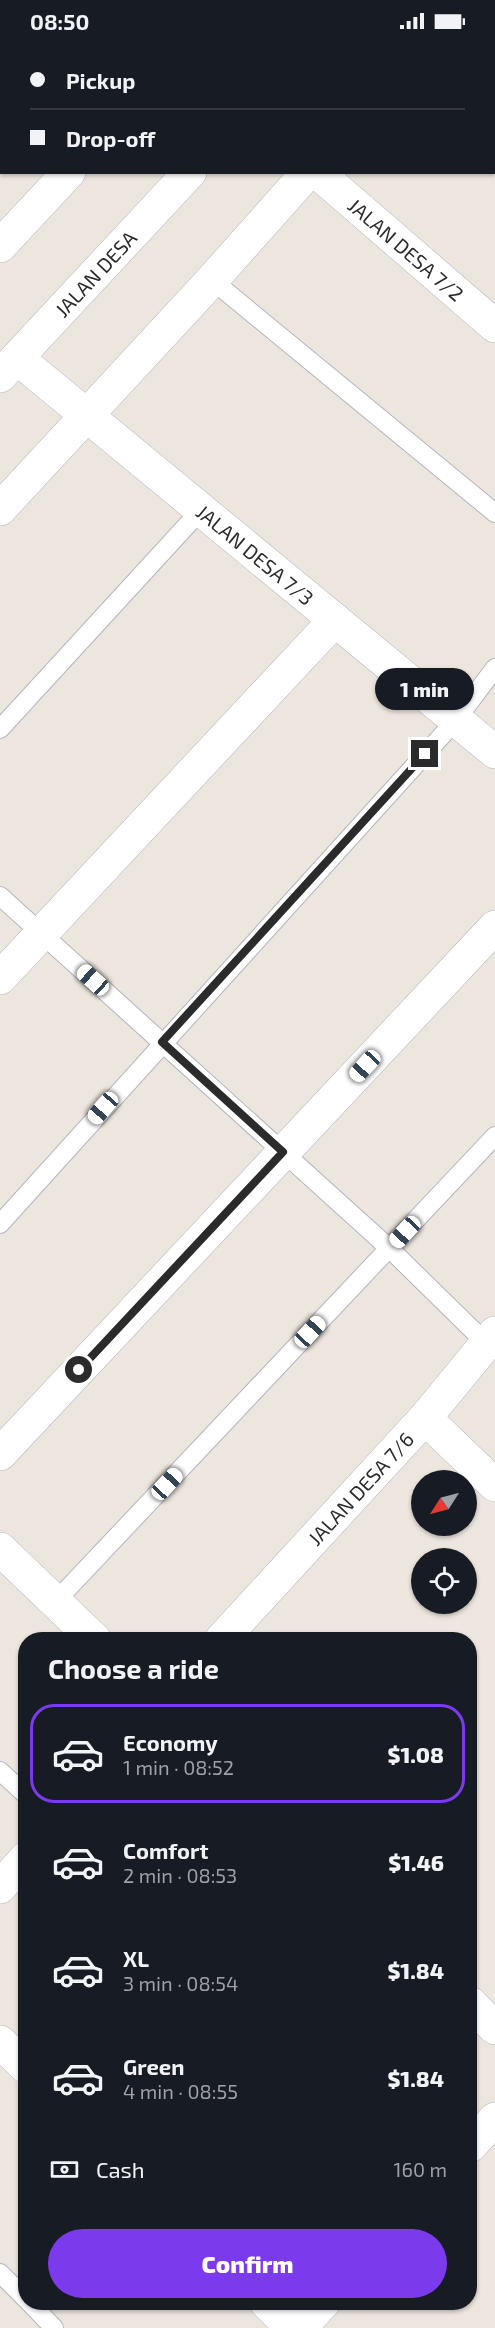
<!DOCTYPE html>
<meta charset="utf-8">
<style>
:root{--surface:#171b24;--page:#20242c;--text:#f1f3f6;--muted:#9ea1a6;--line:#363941;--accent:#7c3aed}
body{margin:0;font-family:"Exo 2",sans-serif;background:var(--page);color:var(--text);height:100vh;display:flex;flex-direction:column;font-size:22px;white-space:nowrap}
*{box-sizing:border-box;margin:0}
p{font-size:20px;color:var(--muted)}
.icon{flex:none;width:33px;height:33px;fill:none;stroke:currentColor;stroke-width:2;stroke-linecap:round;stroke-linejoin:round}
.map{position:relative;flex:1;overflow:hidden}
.sheet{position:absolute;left:18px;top:1590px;width:459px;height:678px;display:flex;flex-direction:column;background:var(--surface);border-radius:24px;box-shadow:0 2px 4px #0004}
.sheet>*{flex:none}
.top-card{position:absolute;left:0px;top:0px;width:495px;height:132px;box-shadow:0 2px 4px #0004;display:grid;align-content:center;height:132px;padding:0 30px;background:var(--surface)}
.needle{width:39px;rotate:234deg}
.fabs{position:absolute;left:411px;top:1428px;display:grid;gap:12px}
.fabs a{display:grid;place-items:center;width:66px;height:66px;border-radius:50%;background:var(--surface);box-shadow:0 2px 4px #0004;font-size:30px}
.end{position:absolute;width:27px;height:27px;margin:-14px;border:8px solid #2b2b2b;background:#fff;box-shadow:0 0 0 3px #fff}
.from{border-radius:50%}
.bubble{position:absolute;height:42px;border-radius:21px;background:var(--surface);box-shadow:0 2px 4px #0004;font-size:20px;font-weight:800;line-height:42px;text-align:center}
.car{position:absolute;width:18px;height:36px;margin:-18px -9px;border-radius:8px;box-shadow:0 0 4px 2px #0007;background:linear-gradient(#fff 24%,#345 0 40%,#fff 0 76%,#345 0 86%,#fff 0)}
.top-card b{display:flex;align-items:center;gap:21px;height:57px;font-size:22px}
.top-card b+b{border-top:2px solid var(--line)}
.top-card i{width:15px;height:15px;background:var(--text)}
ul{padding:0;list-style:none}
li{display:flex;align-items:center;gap:18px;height:99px;margin:0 12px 9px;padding:0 18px;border:3px solid transparent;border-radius:24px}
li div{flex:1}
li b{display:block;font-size:22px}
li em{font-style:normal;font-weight:800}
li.on{border-color:var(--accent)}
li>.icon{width:54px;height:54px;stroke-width:1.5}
h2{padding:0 30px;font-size:27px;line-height:72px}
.pay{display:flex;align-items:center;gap:15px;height:66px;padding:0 30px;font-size:22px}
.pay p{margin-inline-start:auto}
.cta{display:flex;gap:12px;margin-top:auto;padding:12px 30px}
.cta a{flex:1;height:69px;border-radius:36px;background:var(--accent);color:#fff;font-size:24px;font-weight:800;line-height:69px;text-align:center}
.status{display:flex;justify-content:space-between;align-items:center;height:42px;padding:0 30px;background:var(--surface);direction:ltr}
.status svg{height:16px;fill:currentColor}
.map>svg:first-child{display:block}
</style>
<div class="status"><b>08:50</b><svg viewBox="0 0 49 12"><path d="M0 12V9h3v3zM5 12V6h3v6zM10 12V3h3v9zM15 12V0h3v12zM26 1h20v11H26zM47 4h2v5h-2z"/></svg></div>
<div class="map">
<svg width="495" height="2286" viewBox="0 0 495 2286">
<rect width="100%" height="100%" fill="#ede6de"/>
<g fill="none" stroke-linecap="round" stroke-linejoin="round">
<g stroke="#b2b4be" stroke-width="20">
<g id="lane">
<polyline points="212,238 495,471"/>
<polyline points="0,687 201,468"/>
<polyline points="0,854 389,1206 486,1301"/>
<polyline points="0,1182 456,678 495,626"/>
<polyline points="55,1560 495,1094"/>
<polyline points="0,1729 26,1753"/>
<polyline points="0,2231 26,2257"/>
<polyline points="29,2260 54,2286"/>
</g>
</g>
<g stroke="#b2b4be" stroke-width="34">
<g id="street">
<polyline points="81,0 82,2"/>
<polyline points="189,2 191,0"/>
<polyline points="311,2 312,0"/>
<polyline points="429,2 430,0"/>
<path id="s1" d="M317,130L495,284"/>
<polyline points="0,204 69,130"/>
<path id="s2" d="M17,316L495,710"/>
<path id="s3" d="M0,334L190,130"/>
<polyline points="0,467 212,238 308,130"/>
<polyline points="0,936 335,578"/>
<polyline points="425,1376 495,1443"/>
<polyline points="0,1412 495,885"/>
<polyline points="0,1507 95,1598"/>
<path id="s4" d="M221,1598L425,1376L495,1291"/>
<polyline points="0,1845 26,1816"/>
<polyline points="470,1961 495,1986"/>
<polyline points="0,2000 26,2025"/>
<polyline points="470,2104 495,2077"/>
<polyline points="266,2260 292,2286"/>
<polyline points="300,2286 324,2260"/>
</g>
</g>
<use href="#lane" stroke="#fff" stroke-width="18"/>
<use href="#street" stroke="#fff" stroke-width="33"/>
</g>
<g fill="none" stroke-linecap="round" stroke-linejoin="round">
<polyline stroke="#2b2b2b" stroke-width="8" points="79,1328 283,1110 162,1000 425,712"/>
</g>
<g text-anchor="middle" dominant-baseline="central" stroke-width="5" stroke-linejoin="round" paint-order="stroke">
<g font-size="20" fill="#2b2b2b" stroke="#fff">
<text stroke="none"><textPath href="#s1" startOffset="118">JALAN DESA 7/2</textPath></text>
<text stroke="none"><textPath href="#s3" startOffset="140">JALAN DESA</textPath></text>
<text stroke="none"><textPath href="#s2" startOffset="309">JALAN DESA 7/3</textPath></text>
<text stroke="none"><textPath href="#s4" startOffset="206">JALAN DESA 7/6</textPath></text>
</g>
</g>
</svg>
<div class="fabs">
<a><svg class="needle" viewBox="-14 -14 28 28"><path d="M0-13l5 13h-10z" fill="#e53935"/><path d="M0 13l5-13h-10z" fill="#9ea1a6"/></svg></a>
<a><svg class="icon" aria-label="locate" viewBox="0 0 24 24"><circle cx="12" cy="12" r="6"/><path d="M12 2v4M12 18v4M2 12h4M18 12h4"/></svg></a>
</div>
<i class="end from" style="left:79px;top:1328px"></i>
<i class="end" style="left:425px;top:712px"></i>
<div class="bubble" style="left:375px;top:626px;width:99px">1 min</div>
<i class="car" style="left:93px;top:938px;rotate:312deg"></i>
<i class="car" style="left:365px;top:1024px;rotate:223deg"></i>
<i class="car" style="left:103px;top:1066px;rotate:221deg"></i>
<i class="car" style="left:405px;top:1190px;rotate:223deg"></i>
<i class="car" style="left:310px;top:1290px;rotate:43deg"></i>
<i class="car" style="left:167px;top:1442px;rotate:43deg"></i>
<div class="top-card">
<b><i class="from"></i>Pickup</b>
<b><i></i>Drop-off</b>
</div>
<section class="sheet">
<h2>Choose a ride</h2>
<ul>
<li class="on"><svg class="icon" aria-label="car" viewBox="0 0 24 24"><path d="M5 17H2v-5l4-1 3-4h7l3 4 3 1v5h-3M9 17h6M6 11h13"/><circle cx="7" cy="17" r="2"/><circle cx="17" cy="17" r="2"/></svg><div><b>Economy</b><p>1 min · 08:52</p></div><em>$1.08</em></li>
<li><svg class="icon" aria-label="car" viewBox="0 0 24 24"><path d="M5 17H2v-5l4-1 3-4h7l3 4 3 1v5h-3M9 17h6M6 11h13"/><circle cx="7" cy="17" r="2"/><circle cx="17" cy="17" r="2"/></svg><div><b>Comfort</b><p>2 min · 08:53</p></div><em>$1.46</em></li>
<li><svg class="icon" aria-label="car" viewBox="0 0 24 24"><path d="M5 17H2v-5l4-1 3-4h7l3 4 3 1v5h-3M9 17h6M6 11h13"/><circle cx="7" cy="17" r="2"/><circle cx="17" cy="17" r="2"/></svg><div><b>XL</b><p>3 min · 08:54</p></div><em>$1.84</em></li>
<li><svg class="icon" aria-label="car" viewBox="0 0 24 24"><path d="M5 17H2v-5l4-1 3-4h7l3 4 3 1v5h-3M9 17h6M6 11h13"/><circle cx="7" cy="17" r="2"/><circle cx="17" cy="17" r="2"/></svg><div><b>Green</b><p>4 min · 08:55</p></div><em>$1.84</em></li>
</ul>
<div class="pay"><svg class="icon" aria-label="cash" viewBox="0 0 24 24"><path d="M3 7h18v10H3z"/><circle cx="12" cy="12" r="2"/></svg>Cash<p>160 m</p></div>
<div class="cta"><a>Confirm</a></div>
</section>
</div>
